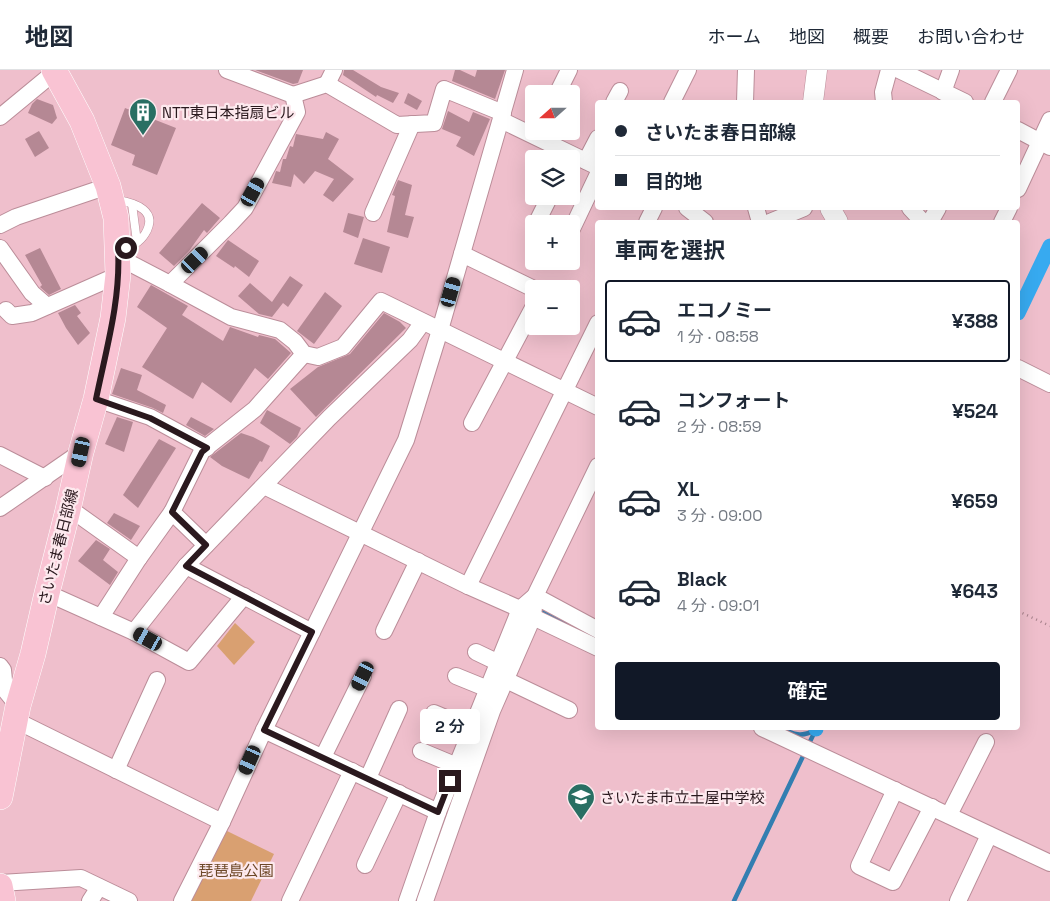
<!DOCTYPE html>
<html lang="ja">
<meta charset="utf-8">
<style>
:root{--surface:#fff;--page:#f6f6f7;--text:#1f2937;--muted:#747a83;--line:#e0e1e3;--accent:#111827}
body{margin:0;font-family:"Space Grotesk","Noto Sans JP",sans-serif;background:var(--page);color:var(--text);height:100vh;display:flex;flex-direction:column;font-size:19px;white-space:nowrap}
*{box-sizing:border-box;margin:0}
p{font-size:16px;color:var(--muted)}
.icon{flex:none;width:28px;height:28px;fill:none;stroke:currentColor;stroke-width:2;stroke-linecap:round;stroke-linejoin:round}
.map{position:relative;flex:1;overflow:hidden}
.side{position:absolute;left:595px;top:150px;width:425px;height:510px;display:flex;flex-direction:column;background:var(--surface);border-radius:5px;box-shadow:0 5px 20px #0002}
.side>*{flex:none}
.top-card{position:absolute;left:595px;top:30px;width:425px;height:110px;border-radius:5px;box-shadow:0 5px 20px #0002;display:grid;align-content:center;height:110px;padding:0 20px;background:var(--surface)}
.needle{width:32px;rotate:249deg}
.buttons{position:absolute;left:525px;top:15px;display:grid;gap:10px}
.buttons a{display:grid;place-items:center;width:55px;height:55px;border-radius:5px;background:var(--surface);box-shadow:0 5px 20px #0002;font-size:25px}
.end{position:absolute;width:22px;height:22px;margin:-11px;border:6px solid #2a191e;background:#fff;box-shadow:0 0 0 2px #fff}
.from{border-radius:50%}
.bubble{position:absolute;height:35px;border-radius:5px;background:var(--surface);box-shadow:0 5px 20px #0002;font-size:16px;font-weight:600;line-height:35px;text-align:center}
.car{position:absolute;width:15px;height:30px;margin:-15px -8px;border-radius:6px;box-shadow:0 0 4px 1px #0007;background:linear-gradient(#222 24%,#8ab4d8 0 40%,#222 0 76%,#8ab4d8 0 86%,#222 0)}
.top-card b{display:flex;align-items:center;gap:18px;height:48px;font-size:19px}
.top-card b+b{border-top:1px solid var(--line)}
.top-card i{width:12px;height:12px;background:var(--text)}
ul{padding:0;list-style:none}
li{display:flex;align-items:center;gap:15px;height:82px;margin:0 10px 8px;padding:0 10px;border:2px solid transparent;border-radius:5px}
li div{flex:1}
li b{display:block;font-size:19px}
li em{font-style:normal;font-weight:600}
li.selected{border-color:var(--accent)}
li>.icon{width:45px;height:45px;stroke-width:1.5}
h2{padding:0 20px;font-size:22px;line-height:60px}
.action{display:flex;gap:10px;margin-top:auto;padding:10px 20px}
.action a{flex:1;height:58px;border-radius:5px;background:var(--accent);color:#fff;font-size:20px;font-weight:600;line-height:58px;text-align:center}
header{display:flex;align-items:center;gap:30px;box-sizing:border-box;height:70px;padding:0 25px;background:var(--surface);border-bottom:1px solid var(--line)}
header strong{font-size:24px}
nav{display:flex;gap:28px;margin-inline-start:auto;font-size:18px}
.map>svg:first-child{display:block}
</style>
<header>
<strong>地図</strong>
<nav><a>ホーム</a><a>地図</a><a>概要</a><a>お問い合わせ</a></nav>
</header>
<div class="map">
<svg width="1050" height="831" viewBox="0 0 1050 831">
<rect width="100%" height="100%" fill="#efbfcc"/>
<g fill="#d9a071">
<polygon points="235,553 255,572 234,595 217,576"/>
<polygon points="225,760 274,784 251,831 190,831"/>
</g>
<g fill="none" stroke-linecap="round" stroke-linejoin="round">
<g stroke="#337eb1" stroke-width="4.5">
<polyline points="536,539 544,541 566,552"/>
<path d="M781,658C793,664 802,668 815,660"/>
<polyline points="420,818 430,793"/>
<polyline points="734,831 816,659"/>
</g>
<g stroke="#37aaf0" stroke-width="15">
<polyline points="1018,243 1050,176"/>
<polyline points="816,659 816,658"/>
</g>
</g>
<g fill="#b58894">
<polygon points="255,0 303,0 298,13 293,14"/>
<polygon points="344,0 353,0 381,17 399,23 393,33 377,25 376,27 343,5"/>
<polygon points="455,0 460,0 475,7 477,0 505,0 495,29 452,11"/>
<polygon points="408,23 422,31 417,40 404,33"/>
<polygon points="37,29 53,35 57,48 52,54 28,43 32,34"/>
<polygon points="125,38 176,58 157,105 132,95 135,85 111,75"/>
<polygon points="448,41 469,52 473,42 490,49 474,86 456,76 461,67 442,59"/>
<polygon points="39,61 49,78 35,87 25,69"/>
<polygon points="326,62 339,69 328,89 354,109 333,132 323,125 334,109 315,101 304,114 294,104 291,117 272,113 276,101 280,102 283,89 286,89 290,76 293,77 296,64 323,69"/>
<polygon points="398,110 412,115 405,145 414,147 408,168 387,162 395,126 392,125"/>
<polygon points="202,133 220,148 207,163 204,160 189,181 174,196 159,183"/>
<polygon points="348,143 364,147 358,168 343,162"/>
<polygon points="363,168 390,177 382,203 354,194"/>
<polygon points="228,170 259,191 249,207 235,196 234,198 216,186"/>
<polygon points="40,178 61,219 49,225 40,217 42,215 25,185"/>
<polygon points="290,206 303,215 288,237 283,233 272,247 259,244 238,226 250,213 272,232"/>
<polygon points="151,215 188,236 182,245 223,271 230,257 258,267 259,265 275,269 291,283 268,309 255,298 231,333 202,312 193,329 142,297 167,258 137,237"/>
<polygon points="325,222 342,236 314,274 297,261"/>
<polygon points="75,235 81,243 77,246 90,263 78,275 66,258 58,243"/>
<polygon points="384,243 400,252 406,258 316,347 290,319 318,297 350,284"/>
<polygon points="121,298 142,305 137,320 166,335 163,343 153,338 112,324"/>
<polygon points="267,340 301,358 297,367 290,374 260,353"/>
<polygon points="117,347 133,352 124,382 105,374"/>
<polygon points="191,347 214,359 205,366 186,355"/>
<polygon points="241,363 253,367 270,376 262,392 260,391 249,409 222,396 210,387"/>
<polygon points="159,369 176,378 138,438 123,425"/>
<polygon points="114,443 140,456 131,470 107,453"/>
<polygon points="96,470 110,479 103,490 118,502 110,515 78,491"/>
</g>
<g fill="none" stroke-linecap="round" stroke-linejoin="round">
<g stroke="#bb8d99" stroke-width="9">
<g id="service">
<path d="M117,130C136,133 159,141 145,164C140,172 131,177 121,178"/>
<polyline points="132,134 137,172"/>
</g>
</g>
<g stroke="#bb8d99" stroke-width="18">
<g id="minor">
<polyline points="227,0 293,25 297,42 245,138 231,153 170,214 231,247 280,260 295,272 304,284 318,287 343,277 381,231 598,337"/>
<polyline points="899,0 965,32"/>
<polyline points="327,14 334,0"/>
<polyline points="943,22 951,0"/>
<polyline points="557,24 569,0"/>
<polyline points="293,25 327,14 397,55 434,53 444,19 503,43"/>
<polyline points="614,32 620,21"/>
<polyline points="672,32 688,0"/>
<polyline points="745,32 746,0"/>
<polyline points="884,32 883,22 889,0"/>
<polyline points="993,32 1009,0"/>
<polyline points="0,47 57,0"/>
<polyline points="501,50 598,97"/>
<polyline points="1018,60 1050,77"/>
<polyline points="586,91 598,68"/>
<polyline points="1018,119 1050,50"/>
<polyline points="687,138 705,152"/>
<polyline points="756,138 760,152"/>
<polyline points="910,138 923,152"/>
<polyline points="373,143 412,54"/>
<polyline points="647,152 654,138"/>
<polyline points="770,152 804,138"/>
<polyline points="930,152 938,138"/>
<polyline points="1002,152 1009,138"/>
<polyline points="545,154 538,150 550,126"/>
<polyline points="0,155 16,147 108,116"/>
<polyline points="571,161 598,104"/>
<polyline points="0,178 32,223 47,236"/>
<polyline points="462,184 534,219"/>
<polyline points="118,187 170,214"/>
<polyline points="6,240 12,246 32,243 118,205"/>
<polyline points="1018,298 1050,314"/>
<polyline points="96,329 150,347 207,378"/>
<polyline points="472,353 534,236"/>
<polyline points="0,385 45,408"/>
<polyline points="264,416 468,516 520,539"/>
<polyline points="0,438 81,382"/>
<polyline points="69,438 139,488"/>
<polyline points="206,475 172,442 202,381 255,339 304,284"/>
<polyline points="186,496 312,562"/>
<polyline points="468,516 598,253"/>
<polyline points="47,523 134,562 189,592 244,526"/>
<polyline points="101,547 139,488 172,442"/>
<polyline points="533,547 598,578"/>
<polyline points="384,561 418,491"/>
<polyline points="134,562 186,496 329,348 410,270 423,252"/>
<polyline points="476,582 499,593"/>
<polyline points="0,596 3,600 5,620 18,636"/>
<polyline points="456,606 488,619"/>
<polyline points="506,610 569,640"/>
<polyline points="434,643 472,659"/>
<polyline points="15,650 222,752"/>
<polyline points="762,658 1050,793"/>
<polyline points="264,660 438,742"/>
<polyline points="421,681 457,696"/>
<polyline points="323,687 363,606"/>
<polyline points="116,700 157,610"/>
<polyline points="368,708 399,639"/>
<polyline points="895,720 859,796 893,812 932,737"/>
<polyline points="949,745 986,672"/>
<polyline points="365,795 399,723"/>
<polyline points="0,813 81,808 129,831"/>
<polyline points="90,831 99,817"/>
<polyline points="182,831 222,752 264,660 406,370 440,260 515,0"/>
<polyline points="290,831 352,701"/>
<polyline points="407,831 438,742 520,539 535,526 598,396"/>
<polyline points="425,831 492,641 533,547 535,526 598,560"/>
<polyline points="958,831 989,765"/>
</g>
</g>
<g stroke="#bb8d99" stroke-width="21">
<g id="tertiary">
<polyline points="813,32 817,0"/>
<polyline points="830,138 838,152"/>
</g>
</g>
<g stroke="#fff" stroke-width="26">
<g id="primary">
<polyline points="0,727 18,636 33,584 47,523 67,444 81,382 96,329 113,248 118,205 116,148 108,116 82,51 54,0"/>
<polyline points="0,816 3,831"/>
</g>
</g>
<polyline stroke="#a5808a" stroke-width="2.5" stroke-dasharray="1 4" stroke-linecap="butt" points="1018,541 1050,556"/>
<use href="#service" stroke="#fff" stroke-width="8"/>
<use href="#minor" stroke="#fff" stroke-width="16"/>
<use href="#tertiary" stroke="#fff" stroke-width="20"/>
<use href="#primary" stroke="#f9c3d3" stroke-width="25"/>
</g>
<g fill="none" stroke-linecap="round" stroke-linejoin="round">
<path stroke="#2a191e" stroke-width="6" d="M126,178L118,179C121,229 106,280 96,329L150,348L207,378L202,382L172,442L206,475L186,496L312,562L264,660L438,742L450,711"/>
</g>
<defs>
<g id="building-pin" transform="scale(1.4375)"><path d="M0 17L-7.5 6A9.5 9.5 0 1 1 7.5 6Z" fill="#296f63" stroke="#fde9ee"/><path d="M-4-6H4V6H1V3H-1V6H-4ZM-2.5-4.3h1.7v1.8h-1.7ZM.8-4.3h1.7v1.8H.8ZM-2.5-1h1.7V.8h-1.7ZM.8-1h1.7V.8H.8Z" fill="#fff"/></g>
<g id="school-pin" transform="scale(1.4375)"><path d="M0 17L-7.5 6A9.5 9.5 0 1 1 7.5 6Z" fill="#296f63" stroke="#fde9ee"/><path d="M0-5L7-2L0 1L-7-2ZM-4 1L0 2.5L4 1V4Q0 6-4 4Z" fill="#fff"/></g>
</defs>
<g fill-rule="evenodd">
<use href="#building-pin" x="143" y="42"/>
<use href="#school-pin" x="581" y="727"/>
</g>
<g text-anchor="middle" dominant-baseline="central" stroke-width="4.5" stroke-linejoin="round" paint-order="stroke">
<g font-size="15" fill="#2a191e" stroke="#fde9ee" text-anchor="start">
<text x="162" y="42">NTT東日本指扇ビル</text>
<text x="600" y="727">さいたま市立土屋中学校</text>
</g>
<g font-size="15" fill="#2a191e" stroke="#fde9ee">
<text transform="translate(58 477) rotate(-76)">さいたま春日部線</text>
</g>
<g font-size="15" fill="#6d4827" stroke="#fde9ee">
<text x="236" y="800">琵琶島公園</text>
</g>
</g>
</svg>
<div class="buttons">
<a><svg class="needle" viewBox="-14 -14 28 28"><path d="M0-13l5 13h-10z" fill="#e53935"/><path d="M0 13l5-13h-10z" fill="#747a83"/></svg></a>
<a><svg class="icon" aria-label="layers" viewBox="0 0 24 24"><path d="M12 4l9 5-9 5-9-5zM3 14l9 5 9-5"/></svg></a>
<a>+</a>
<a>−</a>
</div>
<i class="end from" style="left:126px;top:178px"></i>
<i class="end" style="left:450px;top:711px"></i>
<div class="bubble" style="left:420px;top:639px;width:60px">2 分</div>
<i class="car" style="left:253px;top:122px;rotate:29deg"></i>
<i class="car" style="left:195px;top:190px;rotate:46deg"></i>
<i class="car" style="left:451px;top:222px;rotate:16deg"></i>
<i class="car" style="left:81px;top:382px;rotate:192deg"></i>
<i class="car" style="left:148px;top:569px;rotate:299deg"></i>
<i class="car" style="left:363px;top:606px;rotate:206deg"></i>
<i class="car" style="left:250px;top:690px;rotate:204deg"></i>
<div class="top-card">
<b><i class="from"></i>さいたま春日部線</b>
<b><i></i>目的地</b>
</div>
<section class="side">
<h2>車両を選択</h2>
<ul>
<li class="selected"><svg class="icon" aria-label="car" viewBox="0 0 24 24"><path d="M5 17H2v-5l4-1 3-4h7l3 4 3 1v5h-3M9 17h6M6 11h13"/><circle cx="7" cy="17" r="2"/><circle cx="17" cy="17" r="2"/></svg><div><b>エコノミー</b><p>1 分 · 08:58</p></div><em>¥388</em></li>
<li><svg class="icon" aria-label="car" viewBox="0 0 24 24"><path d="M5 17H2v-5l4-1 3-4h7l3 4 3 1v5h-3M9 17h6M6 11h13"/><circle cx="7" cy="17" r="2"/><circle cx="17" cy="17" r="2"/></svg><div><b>コンフォート</b><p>2 分 · 08:59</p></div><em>¥524</em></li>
<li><svg class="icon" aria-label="car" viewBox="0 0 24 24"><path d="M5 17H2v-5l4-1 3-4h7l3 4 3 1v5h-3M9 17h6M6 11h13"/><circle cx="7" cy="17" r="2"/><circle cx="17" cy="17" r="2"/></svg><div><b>XL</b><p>3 分 · 09:00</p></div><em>¥659</em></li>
<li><svg class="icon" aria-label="car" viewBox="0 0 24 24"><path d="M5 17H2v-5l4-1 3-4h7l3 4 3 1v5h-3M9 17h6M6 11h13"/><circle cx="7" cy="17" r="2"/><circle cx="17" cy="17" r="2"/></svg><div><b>Black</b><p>4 分 · 09:01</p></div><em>¥643</em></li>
</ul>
<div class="action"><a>確定</a></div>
</section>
</div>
